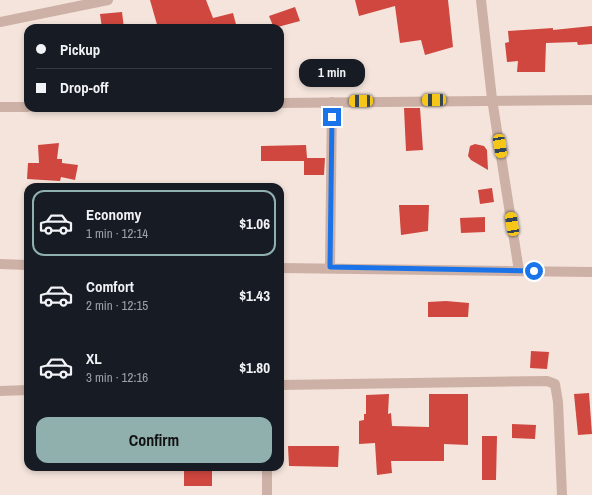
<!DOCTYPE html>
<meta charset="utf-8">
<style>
:root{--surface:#171b24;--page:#20242c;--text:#f1f3f6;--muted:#9ea1a6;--line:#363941;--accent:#90b0ae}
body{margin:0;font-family:"Archivo Narrow",sans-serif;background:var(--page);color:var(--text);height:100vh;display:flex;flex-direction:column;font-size:15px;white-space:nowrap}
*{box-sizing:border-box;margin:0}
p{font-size:13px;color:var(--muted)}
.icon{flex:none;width:22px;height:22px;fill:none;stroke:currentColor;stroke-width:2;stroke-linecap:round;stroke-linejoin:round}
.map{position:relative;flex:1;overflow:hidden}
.sheet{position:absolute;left:24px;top:183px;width:260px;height:288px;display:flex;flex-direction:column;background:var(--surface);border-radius:12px;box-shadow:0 2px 6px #0003}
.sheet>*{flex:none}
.guide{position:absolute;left:24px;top:24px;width:260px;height:88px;border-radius:12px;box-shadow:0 2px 6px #0003;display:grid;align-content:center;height:88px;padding:0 12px;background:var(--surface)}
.end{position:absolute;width:18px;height:18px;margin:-9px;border:5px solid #1a73e8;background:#fff;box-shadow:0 0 0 2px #fff}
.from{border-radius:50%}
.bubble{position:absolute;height:28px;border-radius:12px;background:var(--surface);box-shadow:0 2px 6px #0003;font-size:13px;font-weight:800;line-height:28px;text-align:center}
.car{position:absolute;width:12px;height:24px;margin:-12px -6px;border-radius:5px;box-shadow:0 0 3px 1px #0007;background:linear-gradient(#f5c518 24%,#345 0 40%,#f5c518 0 76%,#345 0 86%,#f5c518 0)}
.guide b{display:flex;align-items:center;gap:14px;height:38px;font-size:15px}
.guide b+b{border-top:1px solid var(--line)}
.guide i{width:10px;height:10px;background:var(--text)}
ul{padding:7px 0 0;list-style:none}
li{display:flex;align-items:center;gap:12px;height:66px;margin:0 8px 6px;padding:0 4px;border:2px solid transparent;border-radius:12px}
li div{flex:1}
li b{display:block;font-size:15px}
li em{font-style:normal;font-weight:800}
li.selected{border-color:var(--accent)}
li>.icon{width:36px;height:36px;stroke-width:1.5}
.primary-button{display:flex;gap:8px;margin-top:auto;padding:8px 12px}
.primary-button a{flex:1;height:46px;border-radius:12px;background:var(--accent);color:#111;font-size:16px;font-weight:800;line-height:46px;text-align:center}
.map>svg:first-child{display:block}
</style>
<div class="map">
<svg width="592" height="495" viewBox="0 0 592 495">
<rect width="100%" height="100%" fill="#f4e4dc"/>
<g fill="#cf473f">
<polygon points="150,0 206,0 213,18 233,13 237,28 158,28"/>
<polygon points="355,0 448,0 453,47 425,55 421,40 400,43 395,6 359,16"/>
<polygon points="295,7 300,21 274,28 269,16"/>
<polygon points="122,12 124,28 102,28 100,14"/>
<polygon points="592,26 592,44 578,45 577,42 546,43 545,72 517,72 518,61 507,62 505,43 509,42 508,31 553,28 553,30"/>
<polygon points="404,108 420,108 423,150 406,151"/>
<polygon points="59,143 57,159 62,159 62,163 78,165 75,180 61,177 60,181 27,179 28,163 39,163 38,145"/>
<polygon points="475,144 484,146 487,150 488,170 471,160 468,156 470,146"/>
<polygon points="306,145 307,158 325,158 324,175 304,175 304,161 261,161 261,146"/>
<polygon points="492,188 494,202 480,204 478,190"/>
<polygon points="399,205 429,205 428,231 401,235"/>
<polygon points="485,217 485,232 461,233 460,218"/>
<polygon points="446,301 469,303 468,317 428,317 428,302"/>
<polygon points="531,351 549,352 547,369 530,368"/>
<polygon points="589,393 592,434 578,435 574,394"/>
<polygon points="389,394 388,414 391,413 392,426 429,427 429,394 468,394 468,445 444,444 444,461 391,461 392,473 377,475 375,443 359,444 359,421 364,420 364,414 366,414 366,395"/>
<polygon points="512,424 536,425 535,439 512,438"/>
<polygon points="482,436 497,436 496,480 482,480"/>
<polygon points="288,446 339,446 338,467 289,466"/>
<polygon points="212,470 212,486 184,486 184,471"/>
</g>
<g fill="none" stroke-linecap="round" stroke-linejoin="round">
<g stroke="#cdb1a6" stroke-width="10">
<polyline points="481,0 492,99 519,271"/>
<polyline points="0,22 108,0"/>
<polyline points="280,103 592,100"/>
<polyline points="0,107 28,107"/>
<polyline points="0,264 28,265"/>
<polyline points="330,267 332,102"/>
<polyline points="280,268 592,272"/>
<polyline points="280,385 547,381 555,384 558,402 562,495"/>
<polyline points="0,391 28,390"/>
<polyline points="267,467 267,495"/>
</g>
</g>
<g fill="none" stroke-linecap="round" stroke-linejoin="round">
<polyline stroke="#1a73e8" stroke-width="5" points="332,117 330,267 534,271"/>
</g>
</svg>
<i class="end from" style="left:534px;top:271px"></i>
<i class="end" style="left:332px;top:117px"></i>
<div class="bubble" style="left:299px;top:59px;width:66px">1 min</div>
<i class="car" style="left:434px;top:100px;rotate:269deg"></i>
<i class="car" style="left:361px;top:101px;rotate:269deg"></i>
<i class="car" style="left:500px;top:146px;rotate:171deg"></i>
<i class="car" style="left:512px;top:224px;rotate:351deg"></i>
<div class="guide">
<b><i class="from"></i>Pickup</b>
<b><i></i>Drop-off</b>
</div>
<section class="sheet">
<ul>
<li class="selected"><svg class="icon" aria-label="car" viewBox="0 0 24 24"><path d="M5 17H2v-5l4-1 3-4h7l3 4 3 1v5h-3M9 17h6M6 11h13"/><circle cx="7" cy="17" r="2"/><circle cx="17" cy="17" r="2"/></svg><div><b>Economy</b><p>1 min · 12:14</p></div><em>$1.06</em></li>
<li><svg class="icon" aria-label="car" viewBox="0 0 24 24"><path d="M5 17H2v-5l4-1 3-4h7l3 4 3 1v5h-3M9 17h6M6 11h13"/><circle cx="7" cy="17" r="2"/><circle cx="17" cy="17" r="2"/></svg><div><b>Comfort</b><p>2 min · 12:15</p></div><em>$1.43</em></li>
<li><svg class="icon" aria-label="car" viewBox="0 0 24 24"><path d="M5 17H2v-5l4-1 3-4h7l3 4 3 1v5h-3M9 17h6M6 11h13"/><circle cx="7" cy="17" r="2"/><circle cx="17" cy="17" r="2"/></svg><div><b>XL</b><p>3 min · 12:16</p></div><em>$1.80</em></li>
</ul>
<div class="primary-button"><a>Confirm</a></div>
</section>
</div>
